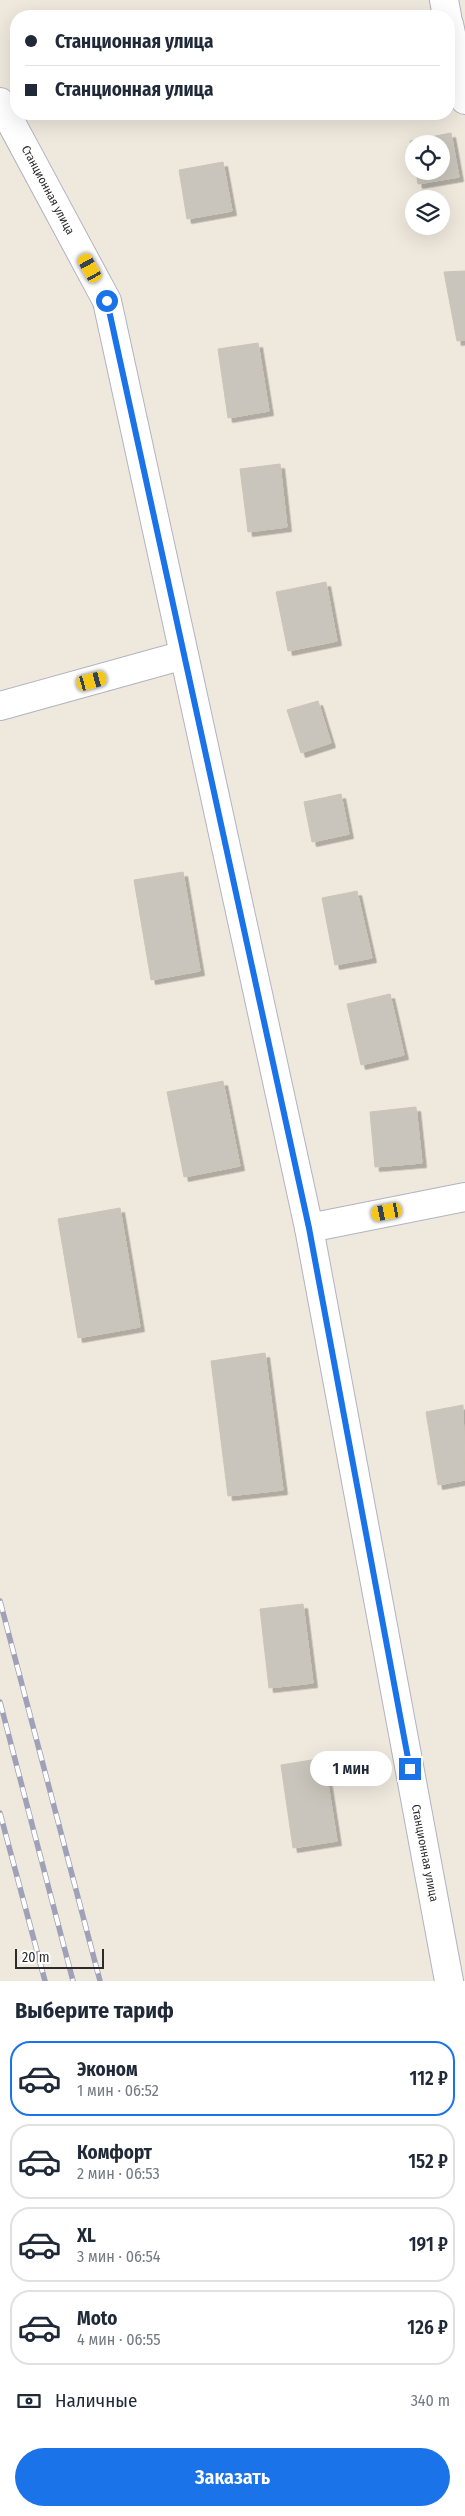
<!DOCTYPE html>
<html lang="ru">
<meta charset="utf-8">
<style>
:root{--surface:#fff;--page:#f2f2f3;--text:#1f2937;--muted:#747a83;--line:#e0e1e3;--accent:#1a73e8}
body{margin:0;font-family:"Fira Sans Condensed",sans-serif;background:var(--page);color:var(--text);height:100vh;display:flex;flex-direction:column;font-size:19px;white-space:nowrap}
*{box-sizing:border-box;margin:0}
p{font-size:16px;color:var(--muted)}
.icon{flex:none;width:28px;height:28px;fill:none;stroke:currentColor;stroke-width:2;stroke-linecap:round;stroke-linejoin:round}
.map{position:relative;height:1981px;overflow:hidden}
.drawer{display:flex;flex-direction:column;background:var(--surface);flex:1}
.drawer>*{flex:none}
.top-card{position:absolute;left:10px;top:10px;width:445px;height:110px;border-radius:20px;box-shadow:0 5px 20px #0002;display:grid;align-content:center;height:110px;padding:0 15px;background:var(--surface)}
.tools{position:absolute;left:405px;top:135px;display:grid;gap:10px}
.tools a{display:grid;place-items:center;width:45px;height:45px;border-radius:50%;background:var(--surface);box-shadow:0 5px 20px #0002;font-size:25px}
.scale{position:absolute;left:15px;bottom:12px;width:89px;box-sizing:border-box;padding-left:5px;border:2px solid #2c2c2c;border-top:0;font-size:14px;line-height:18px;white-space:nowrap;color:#2c2c2c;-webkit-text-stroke:4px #fff;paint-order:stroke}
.end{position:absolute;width:22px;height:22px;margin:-11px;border:6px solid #1a73e8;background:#fff;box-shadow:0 0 0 2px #fff}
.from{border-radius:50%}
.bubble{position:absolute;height:35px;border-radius:18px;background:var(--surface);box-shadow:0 5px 20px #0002;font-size:16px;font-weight:600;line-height:35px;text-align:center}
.car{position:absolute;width:15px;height:30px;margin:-15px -8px;border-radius:6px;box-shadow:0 0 4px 1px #0007;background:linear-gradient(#f5c518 24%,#345 0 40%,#f5c518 0 76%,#345 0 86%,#f5c518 0)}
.top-card b{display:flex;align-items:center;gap:18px;height:48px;font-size:19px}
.top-card b+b{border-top:1px solid var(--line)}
.top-card i{width:12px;height:12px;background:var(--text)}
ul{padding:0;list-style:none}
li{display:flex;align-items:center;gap:15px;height:75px;margin:0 10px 8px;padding:0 5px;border:2px solid var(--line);border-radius:20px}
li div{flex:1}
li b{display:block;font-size:19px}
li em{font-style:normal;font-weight:600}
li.selected{border-color:var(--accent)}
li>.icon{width:45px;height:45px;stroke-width:1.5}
h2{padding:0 15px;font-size:22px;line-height:60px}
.pay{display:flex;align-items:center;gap:12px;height:55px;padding:0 15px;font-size:19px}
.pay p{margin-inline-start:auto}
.cta{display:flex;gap:10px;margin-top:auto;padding:10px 15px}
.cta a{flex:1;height:58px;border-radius:30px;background:var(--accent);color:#fff;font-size:20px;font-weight:600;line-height:58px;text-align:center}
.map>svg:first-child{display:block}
</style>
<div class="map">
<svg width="465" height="1981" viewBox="0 0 465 1981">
<defs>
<filter id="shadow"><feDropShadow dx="4.5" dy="4.5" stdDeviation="0" flood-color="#0004"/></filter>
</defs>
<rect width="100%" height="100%" fill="#efe8dd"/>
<g fill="#cac5bc" stroke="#cbc5b6" filter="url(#shadow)">
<polygon points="451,133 459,177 418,184 416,171 441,171 441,144 414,144 414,159 410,141"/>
<polygon points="223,162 232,211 187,219 179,170"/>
<polygon points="465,271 465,340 457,341 444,272"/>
<polygon points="258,343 269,411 228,418 218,349"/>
<polygon points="280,464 287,527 248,532 240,469"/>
<polygon points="326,582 337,641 288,651 276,592"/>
<polygon points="318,701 331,743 301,753 287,710"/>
<polygon points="341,794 349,834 312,842 304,802"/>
<polygon points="183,872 200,971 151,980 134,880"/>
<polygon points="357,891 372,958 335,965 322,898"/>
<polygon points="390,994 404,1055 361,1065 347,1004"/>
<polygon points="223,1081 240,1166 184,1177 167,1092"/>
<polygon points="416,1107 422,1163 375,1167 370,1112"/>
<polygon points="120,1208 140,1327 78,1338 58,1219"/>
<polygon points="265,1353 283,1490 228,1496 211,1361"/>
<polygon points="463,1405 465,1480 438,1485 426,1412"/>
<polygon points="303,1604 313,1683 269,1688 260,1609"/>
<polygon points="324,1758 337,1841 293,1848 281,1765"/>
</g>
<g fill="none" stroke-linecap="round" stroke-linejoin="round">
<g stroke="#b1b3c1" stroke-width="30">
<g id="minor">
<polyline points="444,0 447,16"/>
<polyline points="449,24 465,100"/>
<polyline points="0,102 107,301 309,1228 449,1981"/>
<polyline points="0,706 184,655"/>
<polyline points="309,1228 465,1197"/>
</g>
</g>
<use href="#minor" stroke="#fff" stroke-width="28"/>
<g stroke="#9fa1b8" stroke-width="5.5">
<g id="rail">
<polyline points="0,1601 100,1981"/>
<polyline points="0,1702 73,1981"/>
<polyline points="0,1813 45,1981"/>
</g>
</g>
<use href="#rail" stroke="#fff" stroke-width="4" stroke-dasharray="11" stroke-linecap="butt"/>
</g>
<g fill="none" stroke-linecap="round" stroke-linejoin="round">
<polyline stroke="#1a73e8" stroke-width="6" points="107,301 309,1228 410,1769"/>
</g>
<g text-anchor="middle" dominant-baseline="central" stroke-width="4.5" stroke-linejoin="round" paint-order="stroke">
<g font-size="12" fill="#2c2c2c" stroke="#fff">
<text transform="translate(48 190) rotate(62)">Станционная улица</text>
<text transform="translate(425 1853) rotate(79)">Станционная улица</text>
</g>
</g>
</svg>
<div class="tools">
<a><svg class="icon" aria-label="locate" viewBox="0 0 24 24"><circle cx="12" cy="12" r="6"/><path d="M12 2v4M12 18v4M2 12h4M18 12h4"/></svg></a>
<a><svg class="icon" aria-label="layers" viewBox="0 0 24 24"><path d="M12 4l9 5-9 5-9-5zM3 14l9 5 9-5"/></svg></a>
</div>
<div class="scale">20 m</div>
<i class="end from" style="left:107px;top:301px"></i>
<i class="end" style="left:410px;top:1769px"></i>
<div class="bubble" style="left:310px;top:1751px;width:82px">1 мин</div>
<i class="car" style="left:90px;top:268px;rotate:331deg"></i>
<i class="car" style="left:92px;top:681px;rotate:75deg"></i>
<i class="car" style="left:387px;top:1212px;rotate:259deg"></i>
<div class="top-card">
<b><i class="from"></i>Станционная улица</b>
<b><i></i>Станционная улица</b>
</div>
</div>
<section class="drawer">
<h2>Выберите тариф</h2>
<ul>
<li class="selected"><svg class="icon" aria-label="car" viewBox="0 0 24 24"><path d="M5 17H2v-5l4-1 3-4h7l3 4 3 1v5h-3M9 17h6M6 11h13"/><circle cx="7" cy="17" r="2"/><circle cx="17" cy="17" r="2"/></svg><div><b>Эконом</b><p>1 мин · 06:52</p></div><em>112 ₽</em></li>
<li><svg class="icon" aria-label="car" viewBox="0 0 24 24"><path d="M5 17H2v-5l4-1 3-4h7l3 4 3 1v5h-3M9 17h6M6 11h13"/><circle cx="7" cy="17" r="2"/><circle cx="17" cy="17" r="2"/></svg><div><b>Комфорт</b><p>2 мин · 06:53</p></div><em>152 ₽</em></li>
<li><svg class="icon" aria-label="car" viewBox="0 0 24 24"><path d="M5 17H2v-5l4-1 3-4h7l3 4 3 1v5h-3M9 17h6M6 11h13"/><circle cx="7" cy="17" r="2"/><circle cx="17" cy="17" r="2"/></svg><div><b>XL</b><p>3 мин · 06:54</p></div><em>191 ₽</em></li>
<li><svg class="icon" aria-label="car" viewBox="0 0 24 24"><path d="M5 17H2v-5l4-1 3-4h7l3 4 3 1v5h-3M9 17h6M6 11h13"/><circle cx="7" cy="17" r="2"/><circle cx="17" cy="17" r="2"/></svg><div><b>Moto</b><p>4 мин · 06:55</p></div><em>126 ₽</em></li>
</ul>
<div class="pay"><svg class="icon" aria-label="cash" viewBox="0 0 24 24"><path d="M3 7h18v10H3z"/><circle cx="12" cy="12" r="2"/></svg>Наличные<p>340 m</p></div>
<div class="cta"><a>Заказать</a></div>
</section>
